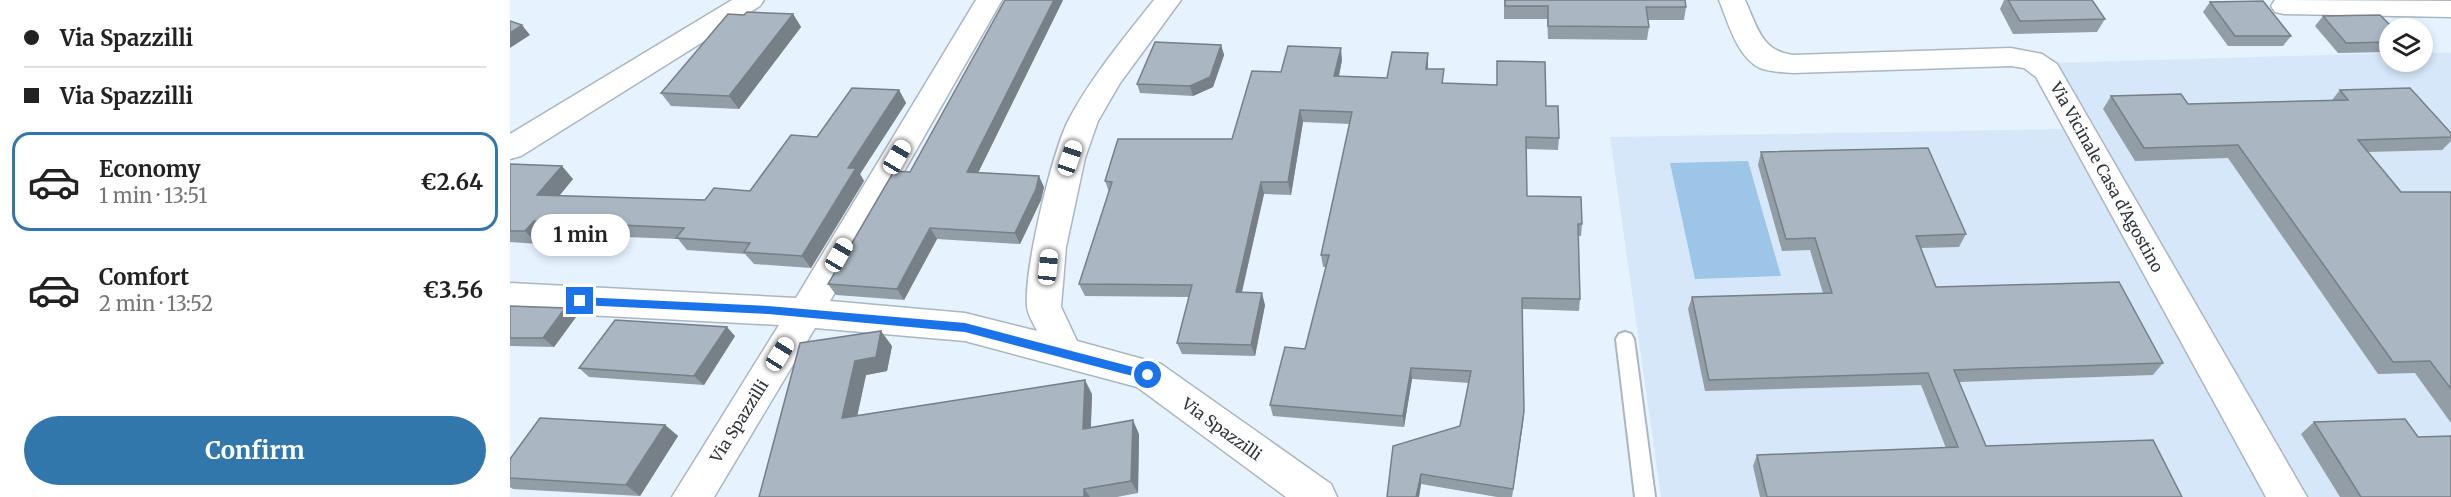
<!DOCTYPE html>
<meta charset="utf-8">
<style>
:root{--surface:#fff;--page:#f2f2f2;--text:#222;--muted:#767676;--line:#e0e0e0;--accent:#3277ac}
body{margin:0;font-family:Merriweather,serif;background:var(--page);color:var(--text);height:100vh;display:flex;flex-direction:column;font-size:22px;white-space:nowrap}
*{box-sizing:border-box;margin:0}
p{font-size:20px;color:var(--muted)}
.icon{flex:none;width:33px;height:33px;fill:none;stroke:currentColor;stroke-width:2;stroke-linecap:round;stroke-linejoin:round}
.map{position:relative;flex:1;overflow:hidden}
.sheet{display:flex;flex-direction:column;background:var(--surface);width:510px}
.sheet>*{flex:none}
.guide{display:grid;align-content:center;height:132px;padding:0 24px;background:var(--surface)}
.buttons{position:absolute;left:1869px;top:18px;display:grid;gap:12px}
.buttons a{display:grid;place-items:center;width:54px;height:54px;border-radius:50%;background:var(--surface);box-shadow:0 3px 9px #0003;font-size:30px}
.end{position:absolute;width:27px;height:27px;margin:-14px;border:8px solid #1a73e8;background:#fff;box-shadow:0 0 0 3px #fff}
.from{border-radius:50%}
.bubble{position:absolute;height:42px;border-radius:21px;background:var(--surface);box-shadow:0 3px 9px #0003;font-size:20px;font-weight:700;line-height:42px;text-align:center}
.car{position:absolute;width:18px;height:36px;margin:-18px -9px;border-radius:8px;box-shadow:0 0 4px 2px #0007;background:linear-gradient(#fff 24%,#345 0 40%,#fff 0 76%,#345 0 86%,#fff 0)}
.guide b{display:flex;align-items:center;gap:21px;height:57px;font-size:22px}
.guide b+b{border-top:2px solid var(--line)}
.guide i{width:15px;height:15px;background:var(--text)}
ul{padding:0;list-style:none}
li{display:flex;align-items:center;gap:18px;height:99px;margin:0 12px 9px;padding:0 12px;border:3px solid transparent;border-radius:18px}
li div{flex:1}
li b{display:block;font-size:22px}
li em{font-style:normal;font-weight:700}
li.current{border-color:var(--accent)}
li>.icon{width:54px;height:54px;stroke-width:1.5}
.action{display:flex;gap:12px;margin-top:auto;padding:12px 24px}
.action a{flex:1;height:69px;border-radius:36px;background:var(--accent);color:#fff;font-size:24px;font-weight:700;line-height:69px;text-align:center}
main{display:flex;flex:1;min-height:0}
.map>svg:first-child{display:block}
</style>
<main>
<section class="sheet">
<div class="guide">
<b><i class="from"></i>Via Spazzilli</b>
<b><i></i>Via Spazzilli</b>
</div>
<ul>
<li class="current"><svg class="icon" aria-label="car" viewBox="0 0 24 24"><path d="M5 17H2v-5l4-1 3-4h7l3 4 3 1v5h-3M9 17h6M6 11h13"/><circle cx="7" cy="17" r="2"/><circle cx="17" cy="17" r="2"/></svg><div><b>Economy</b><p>1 min · 13:51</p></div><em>€2.64</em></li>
<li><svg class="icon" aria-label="car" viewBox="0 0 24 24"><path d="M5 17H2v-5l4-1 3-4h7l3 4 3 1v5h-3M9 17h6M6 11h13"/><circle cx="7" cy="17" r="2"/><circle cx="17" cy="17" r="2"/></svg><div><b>Comfort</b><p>2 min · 13:52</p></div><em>€3.56</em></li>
</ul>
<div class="action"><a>Confirm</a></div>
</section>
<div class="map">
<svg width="1941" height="497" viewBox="0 0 1941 497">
<rect width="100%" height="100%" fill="#e6f3fe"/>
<polygon fill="#d5e7f8" points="1879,53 1880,62 1912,62 1913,53 1941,53 1941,497 1151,497 1100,137 1554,129 1517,64"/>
<polygon fill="#9cc5e8" points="1238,161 1271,276 1185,279 1160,163"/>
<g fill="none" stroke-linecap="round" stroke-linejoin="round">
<g stroke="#aab6c0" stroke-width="4">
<polygon id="lane" points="1115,332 1121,334 1124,339 1145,497 1125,497 1106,339 1109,334"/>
</g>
<g stroke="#aab6c0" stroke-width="3">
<g id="street">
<polygon points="222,0 254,0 250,6 11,156 0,159 0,134"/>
<path d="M466,0H492L320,301L455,313L527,331C524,324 517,314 517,306C514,269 542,152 559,119C582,76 614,38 644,0H671L610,83L588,121L575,158L556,247L551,307L567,341L651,364L821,484L827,497H776L627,387L455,341L305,328L204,497H162L269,325L0,311V283L286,298Z"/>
<path d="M1209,0H1235C1247,26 1251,51 1283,55L1501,48L1532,54L1547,64L1797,497H1756L1526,77L1514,68L1501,66L1283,73C1273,72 1260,72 1250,68C1227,57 1218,22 1209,0Z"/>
<polygon points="1765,0 1941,1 1941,17 1774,14 1765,12 1761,6"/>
</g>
</g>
<use href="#lane" fill="#fff" fill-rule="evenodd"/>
<use href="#street" fill="#fff" fill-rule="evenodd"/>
</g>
<g fill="#929da6">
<polygon points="553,0 468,173 534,187 531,200 510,244 427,239 394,300 326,295 318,284 400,172"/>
<polygon points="994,0 1176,7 1174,20 1138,20 1139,27 1137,40 1038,39 1037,19 994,19"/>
<polygon points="1494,0 1582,0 1595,19 1587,32 1503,34 1490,9"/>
<polygon points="1700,2 1781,36 1773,46 1718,46 1693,12"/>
<polygon points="283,14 291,27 229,109 161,106 151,93 234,15"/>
<polygon points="1813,16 1880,28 1880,52 1828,53 1805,26"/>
<polygon points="711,45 714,55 703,87 683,96 630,93 627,84"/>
<polygon points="832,60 829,76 877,78 918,65 918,69 934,83 1036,106 1049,138 1048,150 1016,149 1017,196 1072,224 1071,236 1068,236 1070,299 1069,311 1012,309 1014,411 1013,423 1002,497 987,497 911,484 909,497 877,497 950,426 959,383 902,379 894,427 763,416 760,405 795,349 816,267 813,267 811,255 840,124 793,122 781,195 754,194 732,292 755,305 745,356 672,354 667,343 679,297 575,296 569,284 599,192 595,181 722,139 771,72"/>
<polygon points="389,90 396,103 350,174 354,181 301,268 244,264 235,254 177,250 168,239 36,234 28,244 0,242 0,164 63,179 49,196 195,200 240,191 307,137"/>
<polygon points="1830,90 1941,133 1941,141 1932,150 1858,152 1891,192 1941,192 1941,423 1905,373 1868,374 1718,158 1625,161 1593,109 1601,96 1678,104 1822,100"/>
<polygon points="1251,152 1456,234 1449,247 1411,248 1426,287 1653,363 1643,375 1449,382 1476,446 1672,497 1250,497 1243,466 1247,455 1436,448 1411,385 1195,391 1178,309 1182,297 1313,293 1300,250 1272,251 1248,165"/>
<polygon points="0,306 55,308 66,317 44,347 0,346"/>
<polygon points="225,336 194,385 79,377 69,368"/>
<polygon points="290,343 382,346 377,371 356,375 347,416 582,394 581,427 629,434 628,493 607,497 249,497"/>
<polygon points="1804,422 1908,437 1941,497 1830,497 1791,434"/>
<polygon points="155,425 168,436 130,496 3,489 0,487 0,459"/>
</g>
<g fill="#777f87">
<polygon points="544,0 553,0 463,183 457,172"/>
<polygon points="283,14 291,27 229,109 219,96"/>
<polygon points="12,25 20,35 0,48 0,33"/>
<polygon points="711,45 714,55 703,87 683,96 680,86"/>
<polygon points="831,48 832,60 826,89 824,76"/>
<polygon points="918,53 918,65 916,81 916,69"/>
<polygon points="389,90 396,103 350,174 354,181 301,268 292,256 338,168"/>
<polygon points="790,110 793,122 781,195 778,182"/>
<polygon points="52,166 63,179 40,207 27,195"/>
<polygon points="529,176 534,187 531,200 510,244 505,233"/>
<polygon points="751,182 754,194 729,304 726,292"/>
<polygon points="24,221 36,234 28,244 15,231"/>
<polygon points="420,228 427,239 394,300 387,289"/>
<polygon points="752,293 755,305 745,356 741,345"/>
<polygon points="55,308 66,317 44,347 33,338"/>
<polygon points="217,327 225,336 194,385 184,376"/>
<polygon points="371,331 382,346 377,371 356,375 344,431 332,418 345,361"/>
<polygon points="901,368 902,379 894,427 893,416"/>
<polygon points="575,380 582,394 580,442 573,429"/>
<polygon points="1014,411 1013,423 1002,497 1003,489"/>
<polygon points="623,420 629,434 628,493 621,481"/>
<polygon points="155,425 168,436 130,496 116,485"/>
<polygon points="911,474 911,484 909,497 906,497"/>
<polygon points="574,489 580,497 574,497"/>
</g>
<g fill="#aab6c1" stroke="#777f87" stroke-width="1.5">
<polygon points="495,0 544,0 457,172 529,176 526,189 505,233 420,228 387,289 318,284 384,171 400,172"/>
<polygon points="995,0 1175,0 1176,7 1136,7 1139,27 1038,26 1038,6 995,6"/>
<polygon points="1498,0 1582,0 1595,19 1510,21"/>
<polygon points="1753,1 1781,36 1725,36 1700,2"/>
<polygon points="237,12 283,14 219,96 151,93 218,14 234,15"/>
<polygon points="1870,15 1883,28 1880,28 1880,42 1836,43 1813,16"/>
<polygon points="0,21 12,25 0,33"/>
<polygon points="645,42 711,45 700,77 680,86 627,84"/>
<polygon points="778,46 831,48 824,76 877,78 882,52 918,53 916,69 934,69 932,83 987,85 987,61 1035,62 1036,106 1048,106 1049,138 1016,137 1017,196 1071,197 1072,224 1068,224 1070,299 1012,298 1014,411 1003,489 911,474 906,497 877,497 883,446 950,426 961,371 901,368 893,416 760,405 775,347 795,349 819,255 811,255 842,112 790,110 778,182 751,182 726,292 752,293 741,345 667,343 682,285 569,284 602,182 595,181 608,139 722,139 742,71 771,72"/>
<polygon points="342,88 389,90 338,168 346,168 292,256 234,252 240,243 166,238 174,228 24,221 15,231 0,231 0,164 52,166 27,195 195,200 204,188 240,191 281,135 307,137"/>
<polygon points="1900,88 1941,133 1941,137 1848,140 1891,192 1941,192 1941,389 1920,361 1883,362 1728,145 1634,148 1601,96 1671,94 1678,104 1838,100 1830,90"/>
<polygon points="1418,148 1456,234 1406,236 1426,287 1609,282 1653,363 1444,370 1476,446 1643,440 1672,497 1257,497 1247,455 1448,447 1418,373 1199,380 1182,297 1322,293 1305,238 1276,239 1251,152"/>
<polygon points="0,306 55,308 33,338 0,338"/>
<polygon points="105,320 217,327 184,376 69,368"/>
<polygon points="371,331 366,357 345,361 332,418 575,380 573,429 623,420 621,481 574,489 574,497 249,497 290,343"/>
<polygon points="30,418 155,425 116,485 0,478 0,459"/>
<polygon points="1895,419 1908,437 1941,436 1941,497 1851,497 1804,422"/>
</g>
<polygon fill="#1a73e8" points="70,297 258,306 455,323 638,371 644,375 638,380 455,332 258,314 70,305 65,301"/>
<g text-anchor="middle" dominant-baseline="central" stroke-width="5" stroke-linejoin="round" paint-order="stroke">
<g font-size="16" fill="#2f3438" stroke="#fefefe">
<text transform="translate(1597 177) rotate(61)">Via Vicinale Casa d'Agostino</text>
<text transform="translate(229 421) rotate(-58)">Via Spazzilli</text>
<text transform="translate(712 429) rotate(36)">Via Spazzilli</text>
</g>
</g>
</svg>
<div class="buttons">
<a><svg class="icon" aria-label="layers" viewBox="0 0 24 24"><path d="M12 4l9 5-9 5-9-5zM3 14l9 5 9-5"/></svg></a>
</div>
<i class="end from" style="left:638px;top:375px"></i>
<i class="end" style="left:70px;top:301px"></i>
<div class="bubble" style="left:21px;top:214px;width:99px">1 min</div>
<i class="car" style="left:387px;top:157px;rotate:30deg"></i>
<i class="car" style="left:560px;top:158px;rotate:19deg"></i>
<i class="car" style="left:329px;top:255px;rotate:30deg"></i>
<i class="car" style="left:538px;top:267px;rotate:6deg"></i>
<i class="car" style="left:270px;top:354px;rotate:32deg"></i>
</div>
</main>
